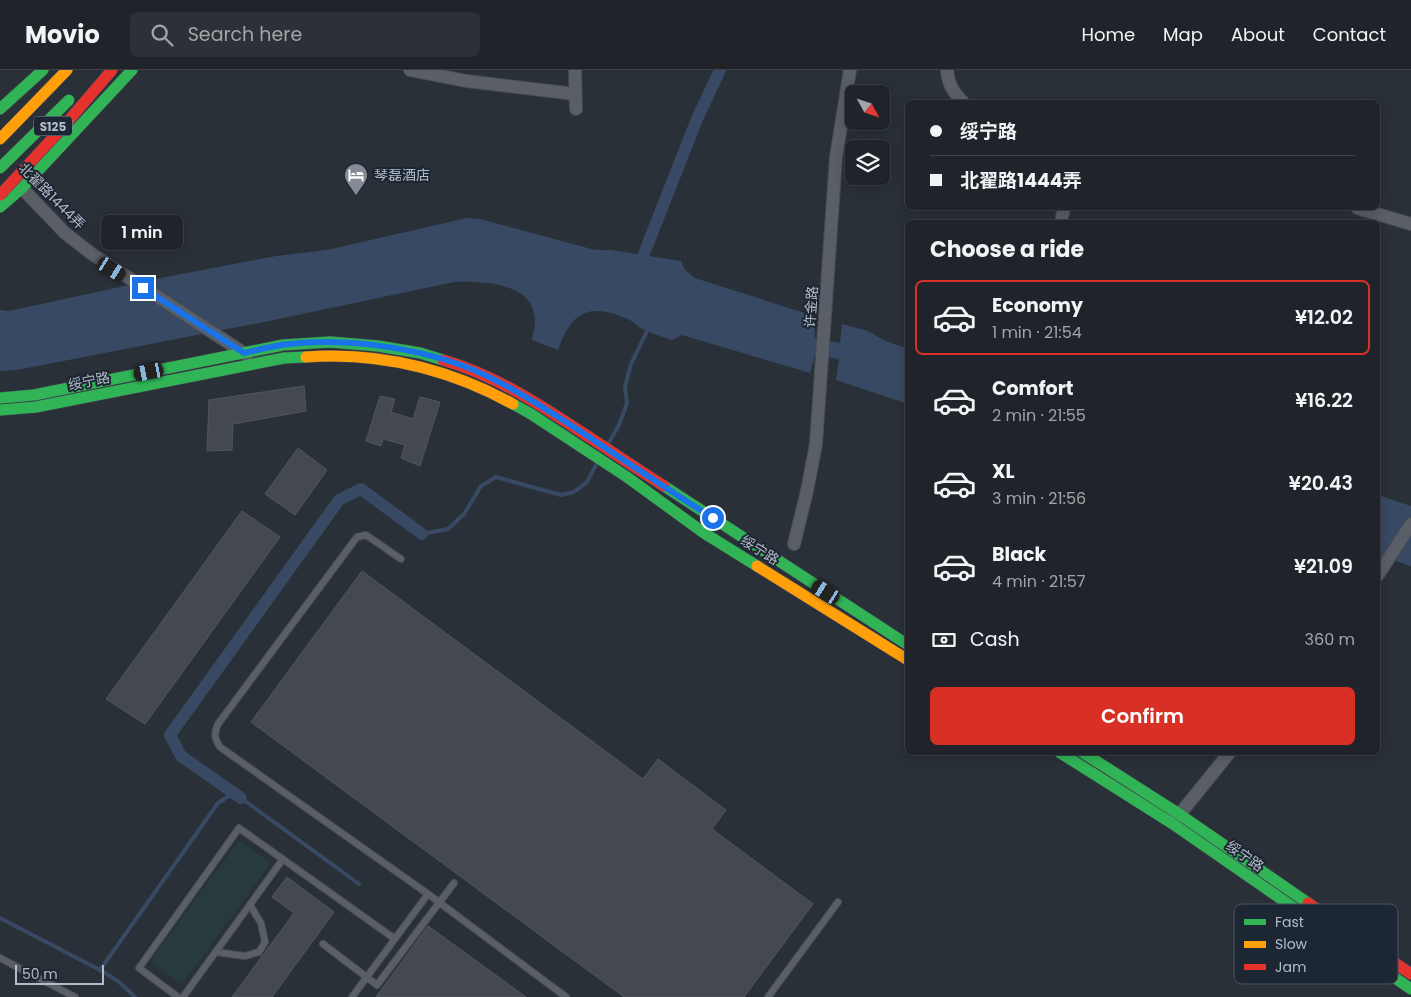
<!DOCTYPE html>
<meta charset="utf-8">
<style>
:root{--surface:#20242a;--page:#2d3036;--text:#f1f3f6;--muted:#a2a4a8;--line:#3d4147;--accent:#d93025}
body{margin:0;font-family:Poppins,"Noto Sans SC",sans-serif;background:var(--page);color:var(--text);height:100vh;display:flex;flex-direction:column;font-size:19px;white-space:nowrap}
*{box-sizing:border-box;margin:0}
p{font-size:16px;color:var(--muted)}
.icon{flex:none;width:28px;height:28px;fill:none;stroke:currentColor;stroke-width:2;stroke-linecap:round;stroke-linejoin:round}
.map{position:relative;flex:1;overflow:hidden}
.drawer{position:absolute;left:905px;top:150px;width:475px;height:535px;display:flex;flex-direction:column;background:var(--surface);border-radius:8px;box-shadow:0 2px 12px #0003,0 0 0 1px var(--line)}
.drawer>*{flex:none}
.guide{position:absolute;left:905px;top:30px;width:475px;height:110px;border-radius:8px;box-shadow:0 2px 12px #0003,0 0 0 1px var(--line);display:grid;align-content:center;height:110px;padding:0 25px;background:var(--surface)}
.needle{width:32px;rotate:130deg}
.fabs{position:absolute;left:845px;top:15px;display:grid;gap:10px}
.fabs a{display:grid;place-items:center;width:45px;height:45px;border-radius:8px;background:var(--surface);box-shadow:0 2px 12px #0003,0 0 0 1px var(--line);font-size:25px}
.scale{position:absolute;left:15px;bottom:12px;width:89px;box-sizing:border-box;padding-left:5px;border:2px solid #b4bcc9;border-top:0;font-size:14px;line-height:18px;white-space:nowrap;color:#b4bcc9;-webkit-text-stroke:4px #1d2633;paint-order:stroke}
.end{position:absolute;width:22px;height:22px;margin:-11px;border:6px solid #1a73e8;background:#fff;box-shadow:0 0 0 2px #fff}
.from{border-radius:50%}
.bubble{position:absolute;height:35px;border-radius:8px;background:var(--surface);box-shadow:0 2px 12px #0003,0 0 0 1px var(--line);font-size:16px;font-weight:600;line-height:35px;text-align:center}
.car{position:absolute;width:15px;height:30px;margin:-15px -8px;border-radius:6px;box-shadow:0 0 4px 1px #0007;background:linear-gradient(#222 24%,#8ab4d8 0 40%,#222 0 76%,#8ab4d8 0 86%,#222 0)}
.guide b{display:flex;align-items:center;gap:18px;height:48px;font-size:19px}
.guide b+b{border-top:1px solid var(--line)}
.guide i{width:12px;height:12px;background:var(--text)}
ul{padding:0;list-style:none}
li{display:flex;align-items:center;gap:15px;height:75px;margin:0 10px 8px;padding:0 15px;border:2px solid transparent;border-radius:8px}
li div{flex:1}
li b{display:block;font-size:19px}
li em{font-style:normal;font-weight:600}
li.current{border-color:var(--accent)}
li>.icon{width:45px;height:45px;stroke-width:1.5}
h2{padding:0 25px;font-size:22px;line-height:60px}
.pay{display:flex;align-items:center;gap:12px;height:55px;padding:0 25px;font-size:19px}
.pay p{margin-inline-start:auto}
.cta{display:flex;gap:10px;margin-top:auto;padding:10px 25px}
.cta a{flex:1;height:58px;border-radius:8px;background:var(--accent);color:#fff;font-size:20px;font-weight:600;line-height:58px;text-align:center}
header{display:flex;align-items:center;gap:30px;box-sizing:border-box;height:70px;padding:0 25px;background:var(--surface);border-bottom:1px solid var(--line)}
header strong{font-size:24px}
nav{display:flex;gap:28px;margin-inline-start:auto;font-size:18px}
.search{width:350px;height:45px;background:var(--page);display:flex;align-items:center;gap:12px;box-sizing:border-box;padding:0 18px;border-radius:8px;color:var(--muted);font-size:19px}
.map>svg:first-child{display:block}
</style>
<header>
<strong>Movio</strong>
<div class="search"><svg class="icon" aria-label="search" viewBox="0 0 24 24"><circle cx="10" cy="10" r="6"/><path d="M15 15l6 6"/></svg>Search here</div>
<nav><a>Home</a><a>Map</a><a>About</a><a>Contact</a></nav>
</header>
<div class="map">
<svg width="1411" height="927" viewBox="0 0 1411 927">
<rect width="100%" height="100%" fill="#2a3038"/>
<polygon fill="#273a3e" points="239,770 271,793 182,915 150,891"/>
<g fill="#384963">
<path d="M467,148L480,149L595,180H611L681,191L685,200L695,208L814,246L815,268L840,273L842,254L868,261L885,271L907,278L908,334L836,310L839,289L815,285L810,303L682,265L672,270C661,266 649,263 639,257C636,255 633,252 630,250C590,232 572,240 558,280L532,270C533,264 535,257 535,251C535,212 482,211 454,212L269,251L17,300L0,301V240L9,241L166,207L276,186L327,180Z"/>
<polygon points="1378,425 1411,436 1411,496 1378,485"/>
</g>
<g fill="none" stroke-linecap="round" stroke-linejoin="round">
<g stroke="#384963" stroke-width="4">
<polyline points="608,374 619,355 627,333 625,317 631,294 649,257"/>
<polyline points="422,464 448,459 464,444 481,416 496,407 561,425 574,422 587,412 597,393"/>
<polyline points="0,848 100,900 118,911 135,927"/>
<polyline points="100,900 218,733 229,726 241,728 359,814"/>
</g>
<g stroke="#384963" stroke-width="12">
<polyline points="638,199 697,49 720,0"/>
<polyline points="241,728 181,686 170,665 339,430 361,419 422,464"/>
</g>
</g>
<g fill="#444950" stroke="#52575f">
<polygon points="304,316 306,341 233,354 232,380 207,381 209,330"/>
<polygon points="380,326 395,329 391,342 413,349 420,327 440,332 420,396 401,388 405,375 383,369 381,376 366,371"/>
<polygon points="298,378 327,400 295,445 265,424"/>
<polygon points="242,441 280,467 145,654 106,629"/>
<polygon points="362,501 643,709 658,689 726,740 712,759 813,834 744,927 624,927 251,652"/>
<polygon points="287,807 334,842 272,927 232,927 294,843 272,827"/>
<polygon points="428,856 526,927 376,927"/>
</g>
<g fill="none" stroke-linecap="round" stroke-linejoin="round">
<g stroke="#484c53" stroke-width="8">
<g id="lane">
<path d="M401,489L366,465L357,467L218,654C214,663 214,668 220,677L428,824L566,927"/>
<polyline points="323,874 377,915 454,813"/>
<polyline points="216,882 245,886 259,882 265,872 261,853 250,835"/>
<polyline points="0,888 75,927"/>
<polyline points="178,927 139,898 239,758 395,869"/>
<polyline points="183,927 283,789"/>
<polyline points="352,927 428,824"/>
<polyline points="768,927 838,832"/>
</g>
</g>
<g stroke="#484c53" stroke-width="14">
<g id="street">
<polyline points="410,0 466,11 575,24"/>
<polyline points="575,0 576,39"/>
<path d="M947,0C948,14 953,22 963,32"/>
<polyline points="18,114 65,163 92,184 247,285"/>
<polyline points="1357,138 1411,154"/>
<polyline points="1061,152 1064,138"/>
<polyline points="794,474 807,421 816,374 836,87 850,0"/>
<polyline points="1378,505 1411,454"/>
<polyline points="1175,750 1230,682"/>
</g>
</g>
<g stroke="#484c53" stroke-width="12">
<g id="fast">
<polyline points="0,39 43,0"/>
<polyline points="0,137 22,118 132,0"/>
<polyline points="0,328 34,325 283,275 330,272 378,276 420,283 443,290"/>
<polyline points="513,334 531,344 627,407 704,463 757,496"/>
<polyline points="0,340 36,337 284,288 306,287"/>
<polyline points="664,416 908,575"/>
<polyline points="1059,682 1173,754 1411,919"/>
<polyline points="1082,682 1179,744 1308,833"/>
</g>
</g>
<g stroke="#484c53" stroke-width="12">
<g id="slow">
<polyline points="0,69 67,0"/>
<path d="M306,287C379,282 449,299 513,334"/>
<polyline points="757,496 908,590"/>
</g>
</g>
<g stroke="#484c53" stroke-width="12">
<g id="jam">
<path d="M443,290C491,304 533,330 575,358C605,377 634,397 664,416"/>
<polyline points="1308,833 1411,904"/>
</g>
</g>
<use href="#lane" stroke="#5a5e66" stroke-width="6"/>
<use href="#street" stroke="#5a5e66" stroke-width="12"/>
<use href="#fast" stroke="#30b455" stroke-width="11"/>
<use href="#slow" stroke="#ff9f0a" stroke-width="11"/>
<use href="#jam" stroke="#e5322d" stroke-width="11"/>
<g stroke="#474c53" stroke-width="12" stroke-linecap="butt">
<polyline id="fast-bridge" points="0,98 69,30"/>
</g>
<g stroke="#474c53" stroke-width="12" stroke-linecap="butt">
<polyline id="jam-bridge" points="0,125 63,57 112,0"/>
</g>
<use href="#fast-bridge" stroke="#30b455" stroke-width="11"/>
<use href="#jam-bridge" stroke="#e5322d" stroke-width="11"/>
</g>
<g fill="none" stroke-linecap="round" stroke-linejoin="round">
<path stroke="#1a73e8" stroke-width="6" d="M143,218L244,283C257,280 269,277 281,275C338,267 408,276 461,295C506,312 546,339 586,365C628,393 670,421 713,448"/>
</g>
<defs>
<g id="hotel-pin" transform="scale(1.25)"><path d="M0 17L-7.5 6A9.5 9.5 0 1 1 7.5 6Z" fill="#848b96" stroke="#1d2633"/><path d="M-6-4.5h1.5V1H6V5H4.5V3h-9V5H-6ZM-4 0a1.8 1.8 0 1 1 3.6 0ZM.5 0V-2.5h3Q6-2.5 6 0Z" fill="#fff"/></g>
</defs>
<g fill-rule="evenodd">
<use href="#hotel-pin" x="356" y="105"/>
</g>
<g text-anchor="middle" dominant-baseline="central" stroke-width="4" stroke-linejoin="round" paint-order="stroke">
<rect fill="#1d2633" stroke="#878f9c" stroke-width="1" x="34" y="46.5" width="38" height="19" rx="4"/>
<g font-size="12" font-weight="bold" fill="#b4bcc9">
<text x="53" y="56">S125</text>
</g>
<g font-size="14" fill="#b4bcc9" stroke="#1d2633" text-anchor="start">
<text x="374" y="105">琴磊酒店</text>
</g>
<g font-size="14" fill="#b4bcc9" stroke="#1d2633">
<text transform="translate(52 126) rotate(45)">北翟路1444弄</text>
<text transform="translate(811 237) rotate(-86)">许金路</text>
<text transform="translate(89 311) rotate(-11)">绥宁路</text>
<text transform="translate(760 480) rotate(32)">绥宁路</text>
<text transform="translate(1245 786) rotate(35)">绥宁路</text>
</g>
</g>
<rect x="1234" y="834" width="164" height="80" rx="8" fill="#1d2633" stroke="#4a5360" stroke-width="1"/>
<rect x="1244" y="849" width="22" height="6" fill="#30b455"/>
<rect x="1244" y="871" width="22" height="7" fill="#ff9f0a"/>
<rect x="1244" y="894" width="22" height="6" fill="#e5322d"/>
<g font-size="14" fill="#b4bcc9">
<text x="1275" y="857">Fast</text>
<text x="1275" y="879">Slow</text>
<text x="1275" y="902">Jam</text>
</g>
</svg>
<div class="fabs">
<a><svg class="needle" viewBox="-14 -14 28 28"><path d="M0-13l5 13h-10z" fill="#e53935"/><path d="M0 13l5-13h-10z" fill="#a2a4a8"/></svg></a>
<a><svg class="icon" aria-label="layers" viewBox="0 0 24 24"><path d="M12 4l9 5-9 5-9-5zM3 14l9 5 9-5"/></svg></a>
</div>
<div class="scale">50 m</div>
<i class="end from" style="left:713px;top:448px"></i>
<i class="end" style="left:143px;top:218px"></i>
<div class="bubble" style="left:101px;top:145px;width:82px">1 min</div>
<i class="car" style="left:112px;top:199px;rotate:123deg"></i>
<i class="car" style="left:149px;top:302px;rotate:259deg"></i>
<i class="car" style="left:826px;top:522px;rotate:303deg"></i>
<div class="guide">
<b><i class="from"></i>绥宁路</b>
<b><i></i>北翟路1444弄</b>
</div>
<section class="drawer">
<h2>Choose a ride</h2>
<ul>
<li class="current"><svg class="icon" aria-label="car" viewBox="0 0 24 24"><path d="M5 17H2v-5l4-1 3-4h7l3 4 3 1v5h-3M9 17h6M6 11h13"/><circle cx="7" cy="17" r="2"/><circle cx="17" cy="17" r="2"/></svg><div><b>Economy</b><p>1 min · 21:54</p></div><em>¥12.02</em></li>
<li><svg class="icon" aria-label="car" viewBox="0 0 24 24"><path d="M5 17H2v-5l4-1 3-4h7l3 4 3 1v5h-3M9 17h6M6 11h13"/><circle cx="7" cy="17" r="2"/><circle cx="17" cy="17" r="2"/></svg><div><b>Comfort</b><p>2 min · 21:55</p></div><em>¥16.22</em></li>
<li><svg class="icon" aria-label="car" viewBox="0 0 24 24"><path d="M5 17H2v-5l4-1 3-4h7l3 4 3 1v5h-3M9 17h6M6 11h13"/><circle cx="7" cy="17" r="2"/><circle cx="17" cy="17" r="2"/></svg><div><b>XL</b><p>3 min · 21:56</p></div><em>¥20.43</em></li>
<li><svg class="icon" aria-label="car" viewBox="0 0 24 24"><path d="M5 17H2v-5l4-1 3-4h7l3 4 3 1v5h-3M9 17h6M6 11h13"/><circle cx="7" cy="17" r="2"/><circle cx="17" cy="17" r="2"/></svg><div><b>Black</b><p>4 min · 21:57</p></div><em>¥21.09</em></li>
</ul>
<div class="pay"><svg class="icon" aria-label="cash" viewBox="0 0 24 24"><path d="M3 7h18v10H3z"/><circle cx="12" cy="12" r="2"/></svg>Cash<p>360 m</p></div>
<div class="cta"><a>Confirm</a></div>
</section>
</div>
